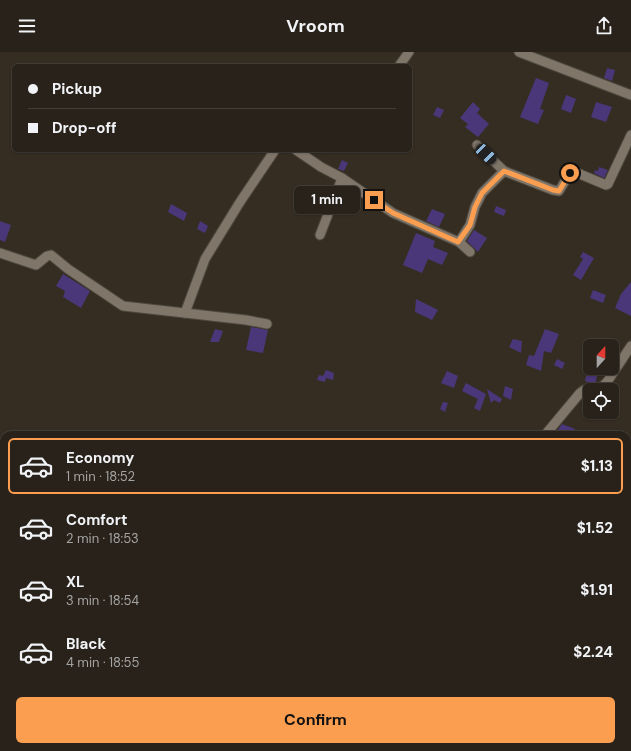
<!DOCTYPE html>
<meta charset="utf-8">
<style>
:root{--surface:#28221a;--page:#302a23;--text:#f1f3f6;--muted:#a5a4a2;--line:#443f39;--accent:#fb9e50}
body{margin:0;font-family:"DM Sans",sans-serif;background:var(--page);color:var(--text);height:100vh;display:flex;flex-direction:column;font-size:15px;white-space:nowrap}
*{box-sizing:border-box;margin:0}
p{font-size:13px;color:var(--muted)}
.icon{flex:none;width:22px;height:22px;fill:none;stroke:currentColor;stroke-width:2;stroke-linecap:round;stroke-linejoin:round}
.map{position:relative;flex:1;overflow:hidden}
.sheet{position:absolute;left:0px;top:379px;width:631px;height:320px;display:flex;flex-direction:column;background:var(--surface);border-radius:12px 12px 0 0;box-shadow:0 1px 3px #0004,0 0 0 1px var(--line)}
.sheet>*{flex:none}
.top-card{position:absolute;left:12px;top:12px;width:400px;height:88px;border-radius:6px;box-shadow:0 1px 3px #0004,0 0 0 1px var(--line);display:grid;align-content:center;height:88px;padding:0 16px;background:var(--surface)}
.needle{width:26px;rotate:21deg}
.tools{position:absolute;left:583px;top:287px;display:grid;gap:8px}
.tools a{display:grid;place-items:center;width:36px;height:36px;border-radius:6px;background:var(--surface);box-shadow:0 1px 3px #0004,0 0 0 1px var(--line);font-size:20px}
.end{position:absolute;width:18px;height:18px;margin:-9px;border:5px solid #fb9e50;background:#111;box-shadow:0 0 0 2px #111}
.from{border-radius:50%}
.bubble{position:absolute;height:28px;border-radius:6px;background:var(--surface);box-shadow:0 1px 3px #0004,0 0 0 1px var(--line);font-size:13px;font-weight:700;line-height:28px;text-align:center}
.car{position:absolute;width:12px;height:24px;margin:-12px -6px;border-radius:5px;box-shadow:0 0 3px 1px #0007;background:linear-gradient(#222 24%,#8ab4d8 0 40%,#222 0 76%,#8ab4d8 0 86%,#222 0)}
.top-card b{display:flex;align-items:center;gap:14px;height:38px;font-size:15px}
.top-card b+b{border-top:1px solid var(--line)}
.top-card i{width:10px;height:10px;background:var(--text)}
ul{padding:7px 0 0;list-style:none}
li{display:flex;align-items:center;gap:12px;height:56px;margin:0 8px 6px;padding:0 8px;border:2px solid transparent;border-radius:6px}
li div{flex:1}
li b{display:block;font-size:15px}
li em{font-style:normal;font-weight:700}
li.active{border-color:var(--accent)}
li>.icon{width:36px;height:36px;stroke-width:1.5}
.button{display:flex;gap:8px;margin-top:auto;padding:8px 16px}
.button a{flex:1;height:46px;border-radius:6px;background:var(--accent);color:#111;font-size:16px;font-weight:700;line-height:46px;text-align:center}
header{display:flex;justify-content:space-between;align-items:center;height:52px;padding:0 16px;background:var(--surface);font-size:18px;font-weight:700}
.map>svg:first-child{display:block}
</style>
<header><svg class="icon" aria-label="menu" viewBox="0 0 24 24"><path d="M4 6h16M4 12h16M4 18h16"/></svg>Vroom<svg class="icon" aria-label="share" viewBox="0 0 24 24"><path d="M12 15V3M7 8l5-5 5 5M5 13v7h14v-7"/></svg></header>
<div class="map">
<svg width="631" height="699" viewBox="0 0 631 699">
<rect width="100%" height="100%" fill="#352d22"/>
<g fill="#493779">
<polygon points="607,16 615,18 612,29 604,26"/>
<polygon points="536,26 549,31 540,57 544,58 538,72 520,65"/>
<polygon points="566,43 576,47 571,61 561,57"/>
<polygon points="473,50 480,57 477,61 489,72 478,85 465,75 468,72 460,66"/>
<polygon points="596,50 612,55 606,70 591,65"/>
<polygon points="437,55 444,58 440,66 433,63"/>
<polygon points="342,108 348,111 344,119 338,117"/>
<polygon points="599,115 608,118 604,126 594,121 595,118 598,119"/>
<polygon points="171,152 187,161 184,169 168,160"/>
<polygon points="496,154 506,158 504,164 494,160"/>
<polygon points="432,157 445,162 439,175 426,169"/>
<polygon points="0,169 11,173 5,190 0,188"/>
<polygon points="200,169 208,174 205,181 197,177"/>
<polygon points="474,178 487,186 478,200 467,189"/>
<polygon points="416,181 435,189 433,195 448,201 442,213 428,207 422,221 403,213"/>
<polygon points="583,200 594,206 581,228 573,223 583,207 580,205"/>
<polygon points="63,222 90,239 81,256 63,245 65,239 56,234"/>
<polygon points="631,230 631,264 615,256 621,242"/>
<polygon points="593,238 606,243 603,251 590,246"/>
<polygon points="416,247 438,258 432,268 415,260"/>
<polygon points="251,275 268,278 263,301 246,298"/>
<polygon points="215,277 223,279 219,290 210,290"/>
<polygon points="545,277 559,282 551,301 544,299 541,319 526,313 529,303 534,304"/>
<polygon points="513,287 522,289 521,301 509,295"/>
<polygon points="557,307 565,311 562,317 554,313"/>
<polygon points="326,318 334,321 333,328 326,326 325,330 317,328 319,323 323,324"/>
<polygon points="447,319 458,324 454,336 441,331"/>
<polygon points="587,321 597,324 595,333 585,329"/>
<polygon points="466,331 486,342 480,359 474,356 478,347 462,339"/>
<polygon points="505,334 513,337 511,348 503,344"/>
<polygon points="487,337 502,347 500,351 494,348 491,351"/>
<polygon points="443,350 448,351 445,360 440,357"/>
<polygon points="562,372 575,377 573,383 558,383 555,382"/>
</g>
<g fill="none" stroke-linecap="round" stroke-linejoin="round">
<g stroke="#4e483e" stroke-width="11">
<g id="minor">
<polyline points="519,0 631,43"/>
<polyline points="399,14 409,0"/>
<polyline points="477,93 504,119 553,138 559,139 570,121 575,120 606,133 608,132 631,83"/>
<polyline points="296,98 321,115 342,126 393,161 459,190"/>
<polyline points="320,183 342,126"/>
<polyline points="470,200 459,190 470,173 475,155 482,141 504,119"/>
<polyline points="0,201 36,213 47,204 51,203 68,217 123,254 185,261"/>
<polyline points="267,272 246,268 185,261 205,207 240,150 275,98"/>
<polyline points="599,338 607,330 631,294"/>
<polyline points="545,383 580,341 584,338 590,338"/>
<polyline points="627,418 631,418"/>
</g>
</g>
<use href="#minor" stroke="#7f7569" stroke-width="9"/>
</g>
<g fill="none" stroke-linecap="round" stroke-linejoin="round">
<polyline stroke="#fb9e50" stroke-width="5" points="374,148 393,161 458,190 470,173 475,155 482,141 504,119 553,138 559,139 570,121"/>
</g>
</svg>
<div class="tools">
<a><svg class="needle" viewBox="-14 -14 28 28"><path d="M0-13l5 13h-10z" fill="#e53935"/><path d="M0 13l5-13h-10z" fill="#a5a4a2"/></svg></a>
<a><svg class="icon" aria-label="locate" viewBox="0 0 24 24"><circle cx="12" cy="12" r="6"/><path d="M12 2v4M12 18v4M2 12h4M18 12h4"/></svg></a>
</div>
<i class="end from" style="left:570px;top:121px"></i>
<i class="end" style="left:374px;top:148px"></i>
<div class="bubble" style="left:294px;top:134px;width:66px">1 min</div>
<i class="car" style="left:486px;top:102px;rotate:134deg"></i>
<div class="top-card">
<b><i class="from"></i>Pickup</b>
<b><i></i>Drop-off</b>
</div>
<section class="sheet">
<ul>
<li class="active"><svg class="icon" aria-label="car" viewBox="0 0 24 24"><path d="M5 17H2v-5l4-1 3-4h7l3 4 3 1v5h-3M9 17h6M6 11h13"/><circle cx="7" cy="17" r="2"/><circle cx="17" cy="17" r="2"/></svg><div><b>Economy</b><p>1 min · 18:52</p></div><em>$1.13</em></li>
<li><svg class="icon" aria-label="car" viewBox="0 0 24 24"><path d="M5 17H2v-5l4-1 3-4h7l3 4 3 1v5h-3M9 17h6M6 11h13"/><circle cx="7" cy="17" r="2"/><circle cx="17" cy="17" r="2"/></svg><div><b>Comfort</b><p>2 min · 18:53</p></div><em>$1.52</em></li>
<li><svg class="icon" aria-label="car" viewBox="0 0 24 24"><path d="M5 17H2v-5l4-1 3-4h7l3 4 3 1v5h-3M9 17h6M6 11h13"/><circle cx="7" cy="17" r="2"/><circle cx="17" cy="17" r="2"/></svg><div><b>XL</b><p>3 min · 18:54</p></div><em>$1.91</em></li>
<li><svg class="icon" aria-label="car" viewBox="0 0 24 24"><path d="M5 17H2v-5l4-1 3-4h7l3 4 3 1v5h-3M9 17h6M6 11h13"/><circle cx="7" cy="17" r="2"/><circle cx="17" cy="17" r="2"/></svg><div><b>Black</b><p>4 min · 18:55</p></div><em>$2.24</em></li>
</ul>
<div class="button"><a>Confirm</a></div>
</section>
</div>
